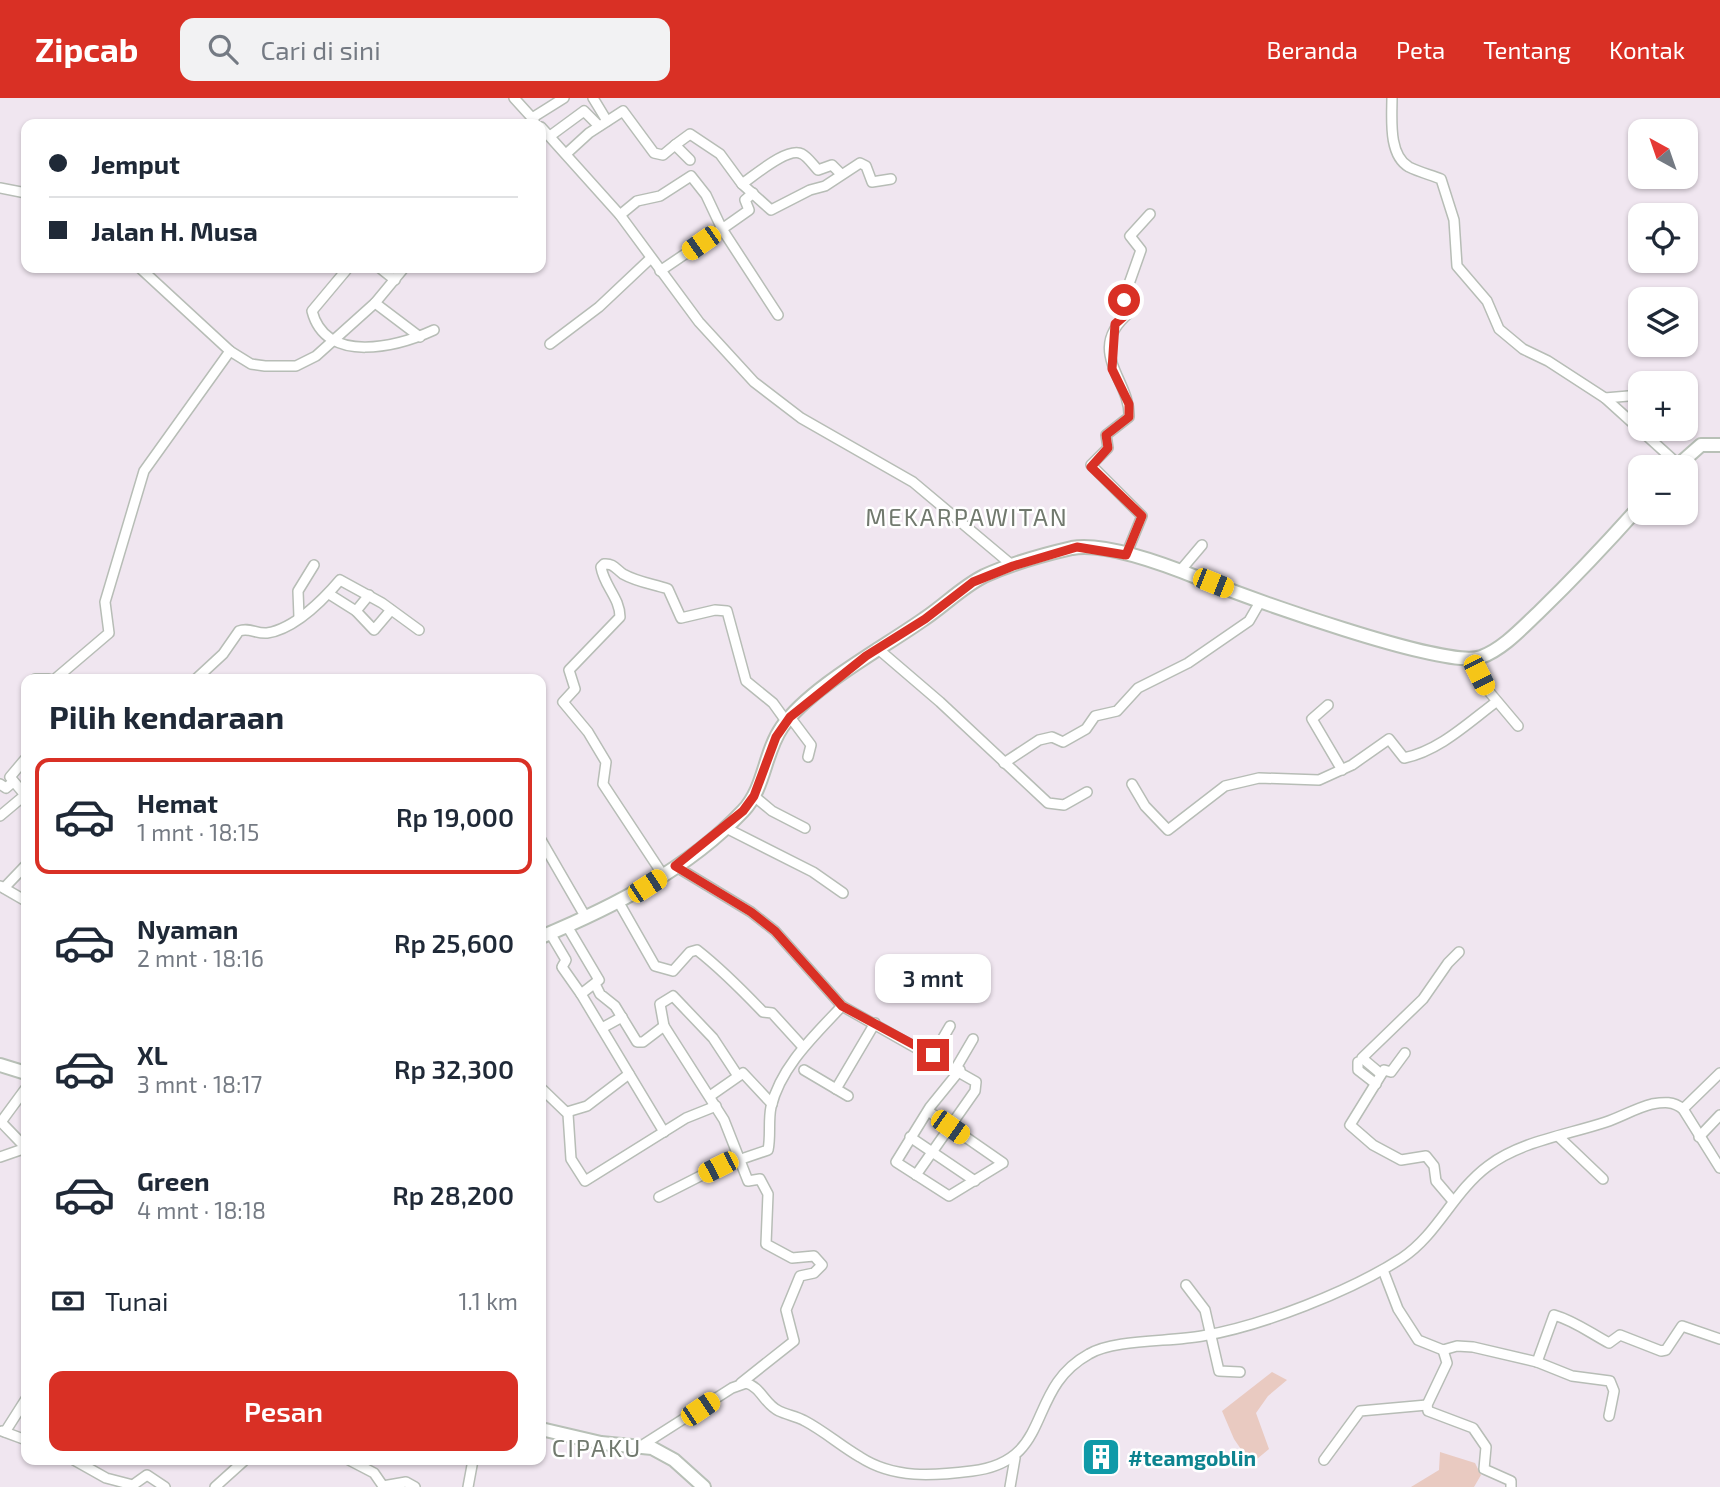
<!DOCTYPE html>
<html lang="id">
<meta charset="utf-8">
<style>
:root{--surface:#fff;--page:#f2f2f3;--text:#1f2937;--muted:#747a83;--line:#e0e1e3;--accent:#d93025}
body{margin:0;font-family:"Exo 2",sans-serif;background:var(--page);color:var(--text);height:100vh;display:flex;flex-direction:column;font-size:26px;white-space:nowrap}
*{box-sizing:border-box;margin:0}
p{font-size:23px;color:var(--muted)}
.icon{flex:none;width:38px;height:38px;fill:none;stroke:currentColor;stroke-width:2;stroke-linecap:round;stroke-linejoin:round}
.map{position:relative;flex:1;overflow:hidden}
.drawer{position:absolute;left:21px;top:576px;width:525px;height:791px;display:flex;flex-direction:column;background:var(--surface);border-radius:14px;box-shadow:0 2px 5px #0004}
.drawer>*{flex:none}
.hud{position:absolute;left:21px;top:21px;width:525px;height:154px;border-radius:14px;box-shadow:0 2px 5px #0004;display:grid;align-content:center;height:154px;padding:0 28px;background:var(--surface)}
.needle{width:46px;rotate:320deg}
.tools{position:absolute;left:1628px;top:21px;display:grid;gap:14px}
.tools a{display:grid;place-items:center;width:70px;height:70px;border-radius:14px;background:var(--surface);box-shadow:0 2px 5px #0004;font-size:35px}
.end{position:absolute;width:32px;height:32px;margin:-16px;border:9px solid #d93025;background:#fff;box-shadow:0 0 0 4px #fff}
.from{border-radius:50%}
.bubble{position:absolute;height:49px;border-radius:14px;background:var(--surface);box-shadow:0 2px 5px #0004;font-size:23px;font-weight:600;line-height:49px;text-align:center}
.car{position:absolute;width:21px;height:42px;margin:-21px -10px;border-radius:9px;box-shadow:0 0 5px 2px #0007;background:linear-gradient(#f5c518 24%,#345 0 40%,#f5c518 0 76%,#345 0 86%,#f5c518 0)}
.hud b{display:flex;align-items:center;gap:24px;height:66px;font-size:26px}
.hud b+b{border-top:2px solid var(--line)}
.hud i{width:18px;height:18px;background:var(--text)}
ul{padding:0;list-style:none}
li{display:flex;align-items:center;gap:21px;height:116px;margin:0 14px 10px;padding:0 14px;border:4px solid transparent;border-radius:14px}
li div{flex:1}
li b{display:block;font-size:26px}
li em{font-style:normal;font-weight:600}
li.on{border-color:var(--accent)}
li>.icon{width:63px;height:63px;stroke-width:1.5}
h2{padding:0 28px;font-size:32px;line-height:84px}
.pay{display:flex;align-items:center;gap:18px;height:77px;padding:0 28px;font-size:26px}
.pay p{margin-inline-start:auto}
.cta{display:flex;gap:14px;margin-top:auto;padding:14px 28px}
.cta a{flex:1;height:80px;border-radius:14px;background:var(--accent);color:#fff;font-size:28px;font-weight:600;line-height:80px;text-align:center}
header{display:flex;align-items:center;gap:42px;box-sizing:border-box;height:98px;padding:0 35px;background:var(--accent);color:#fff}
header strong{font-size:33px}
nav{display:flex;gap:38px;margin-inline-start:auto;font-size:24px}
.search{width:490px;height:63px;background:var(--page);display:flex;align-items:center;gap:18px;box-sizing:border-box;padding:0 24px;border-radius:14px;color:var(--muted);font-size:26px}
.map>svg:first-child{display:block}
</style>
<header>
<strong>Zipcab</strong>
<div class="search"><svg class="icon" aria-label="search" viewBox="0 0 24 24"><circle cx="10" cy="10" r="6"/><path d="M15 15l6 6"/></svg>Cari di sini</div>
<nav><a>Beranda</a><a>Peta</a><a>Tentang</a><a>Kontak</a></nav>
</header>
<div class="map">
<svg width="1720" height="1389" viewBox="0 0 1720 1389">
<rect width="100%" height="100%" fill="#f0e6f0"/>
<g fill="#e9cac1">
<polygon points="1272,1274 1287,1282 1268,1298 1256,1315 1269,1351 1251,1366 1234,1341 1222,1313"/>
<polygon points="1440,1354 1475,1365 1481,1377 1474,1389 1411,1389 1439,1372"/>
</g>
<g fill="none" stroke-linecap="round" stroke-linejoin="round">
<g stroke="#b7bdb6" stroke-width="12">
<g id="street">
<polyline points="514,0 534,22"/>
<polyline points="593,0 607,23"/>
<path d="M1392,0C1392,20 1388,57 1409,69C1419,74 1431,77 1441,81L1454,122L1457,168L1487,203L1499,231L1523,251L1548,263L1605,300L1679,367"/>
<polyline points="532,20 564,0"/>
<polyline points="541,29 620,117 699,224 754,284 801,320 913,384 1013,468"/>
<polyline points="550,38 584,13 599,28"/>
<polyline points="675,47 690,36 720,56 742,86 771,112 810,92 825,88 860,65 866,68 872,84 891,81"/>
<polyline points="566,56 589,35 623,13 654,55 663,57 675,47 690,62"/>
<path d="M742,86C754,78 788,48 802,56C808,59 813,67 818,72L832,67L841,76"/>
<polyline points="0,90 26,95"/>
<polyline points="620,117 637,103 660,98 691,78 706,97 722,131 749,112 745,102 753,95"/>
<polyline points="140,170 230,253 251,266 265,268 296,268 316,258 375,205 404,170"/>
<path d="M348,170L312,213C326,268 399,248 434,232"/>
<polyline points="380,170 395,182"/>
<polyline points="660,173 722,131 778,217"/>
<polyline points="375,205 420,239"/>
<polyline points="550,246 599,209 651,160"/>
<polyline points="1605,300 1640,297"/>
<path d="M1126,457L1142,418L1091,367L1108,350L1106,337L1129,319C1131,282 1084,253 1129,215L1124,200L1141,152L1130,138L1150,116"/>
<polyline points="1180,473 1202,447"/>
<polyline points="329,496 356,513 374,532 391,512"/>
<polyline points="356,513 369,497"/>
<polyline points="299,519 298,493 314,467"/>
<polyline points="877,550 940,604 1048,705 1064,707 1087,694"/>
<polyline points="1473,561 1486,590 1518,628"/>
<polyline points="35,581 49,581"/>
<polyline points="55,581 109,535 105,504 144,373 230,253"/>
<path d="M196,581L223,556L239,533C249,529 256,536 267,535C294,531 323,502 340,482L382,505L419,532"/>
<polyline points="1328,607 1312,621 1342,672"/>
<polyline points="790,619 811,647 808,659"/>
<polyline points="1004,665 1039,642 1052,639 1063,644 1086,631 1095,618 1117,613 1138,590 1188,565 1249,523 1260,504"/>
<polyline points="0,686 6,690 13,684"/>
<path d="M1132,686L1145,708L1168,732L1225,688L1259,680L1319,682L1352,667L1389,641L1404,660C1439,653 1468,625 1496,604"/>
<polyline points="754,698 772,713 805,730"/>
<polyline points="0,718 25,697 10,679 26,660"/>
<polyline points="724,729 813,774 843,795"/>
<polyline points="541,742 585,818"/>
<polyline points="675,768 751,814 775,833 842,908 976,984 975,993 916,1077"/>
<path d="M663,777L603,686L606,664L588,634L563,604L575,591L569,572L620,519C620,500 604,488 601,469L604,466C613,465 616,471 623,476C637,484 653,486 668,491L681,520L715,512L727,513L746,583L773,605L786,623"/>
<polyline points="0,788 26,803"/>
<polyline points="4,790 26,767"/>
<path d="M618,803L655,868L673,873L690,854L697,852C720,870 741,891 763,914L772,915L803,949"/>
<polyline points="567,828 599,882 581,896 664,1034"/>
<polyline points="550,835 566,862 562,869 581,896"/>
<polyline points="595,886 600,896 615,908 637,944 643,944 664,928 724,1022 748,1083 760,1081 768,1096 766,1146 792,1160 814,1158 822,1167 814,1175 800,1178 786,1212 794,1243 741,1285"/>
<polyline points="664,928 660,906 673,898 713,940 738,978"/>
<polyline points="602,930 622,919"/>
<polyline points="1405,955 1391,974 1384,972 1350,1027 1373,1047 1401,1062 1426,1058 1434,1068 1436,1083 1453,1103"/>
<polyline points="933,957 950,928"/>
<polyline points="1358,964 1358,972 1376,986"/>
<polyline points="956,970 973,941"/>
<polyline points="804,972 848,998"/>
<polyline points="1381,976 1362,960 1423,901 1448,865 1459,854"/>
<polyline points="541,990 568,1016 571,1061 585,1083 686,1020 716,1008"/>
<polyline points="836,991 875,925"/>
<polyline points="710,998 743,975 772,1006"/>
<polyline points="1683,1011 1720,1070"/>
<polyline points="928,1013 1003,1065 949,1098 896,1064 930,1009 960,972"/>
<polyline points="567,1014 587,1008 629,976"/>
<polyline points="910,1039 975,1083"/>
<polyline points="1559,1039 1603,1081"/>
<polyline points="1699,1039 1720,1017"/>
<polyline points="26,1050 1,1024 26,990"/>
<polyline points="0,1059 26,1050"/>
<path d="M659,1099L718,1069L768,1052C771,1038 768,1023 771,1009C781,968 815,937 842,908"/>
<polyline points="1383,1172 1398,1211 1418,1242 1443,1252 1457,1248 1473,1249 1537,1264 1572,1278 1610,1283 1614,1293 1609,1318"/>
<polyline points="1186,1187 1205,1212 1219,1273 1240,1274"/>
<polyline points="1443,1252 1447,1265 1427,1307 1428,1313 1473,1330 1486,1349 1484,1371 1511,1383 1511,1389"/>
<path d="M1537,1264L1554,1217C1575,1223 1590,1235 1609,1245L1620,1237L1661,1253L1666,1252L1682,1228L1720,1241"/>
<polyline points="2,1333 26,1342"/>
<polyline points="5,1334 26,1301"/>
<path d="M641,1348L732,1290L746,1285C761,1289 765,1307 779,1313C787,1317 796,1318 805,1323C824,1333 841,1348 860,1359C894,1381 933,1378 972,1373C1055,1363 1024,1292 1089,1256C1114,1241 1170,1244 1202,1238C1262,1228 1351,1193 1402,1160C1438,1136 1453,1094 1488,1068C1521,1043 1567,1037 1606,1024C1621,1019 1636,1010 1652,1006C1664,1004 1673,1003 1683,1011L1720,975"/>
<polyline points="74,1362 106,1380 133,1387 147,1377 165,1389"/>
<polyline points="349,1362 374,1375 383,1388 406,1384 415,1389"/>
<polyline points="1324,1362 1360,1313 1427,1307"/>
<polyline points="215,1389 245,1362"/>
<polyline points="468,1389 473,1362"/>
<polyline points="1010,1389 1015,1360"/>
</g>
</g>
<g stroke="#b8c0b7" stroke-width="16">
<g id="secondary">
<polyline points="1676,369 1701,347 1720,347"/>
<path d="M541,839C613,809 688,771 743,713C765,690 764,655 782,629C810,589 883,550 924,521C945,507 962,489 984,478C1008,467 1046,456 1072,450C1106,444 1169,468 1201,481C1244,498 1446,572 1481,559C1503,551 1522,530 1539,514C1574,480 1607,445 1640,408"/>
<polyline points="0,967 26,975"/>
<polyline points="541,1331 601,1345 652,1350 674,1362 704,1389"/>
</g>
</g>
<use href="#street" stroke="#fff" stroke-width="9"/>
<use href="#secondary" stroke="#fff" stroke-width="12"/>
</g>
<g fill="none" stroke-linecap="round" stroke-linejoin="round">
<polyline stroke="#d93025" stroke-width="9" points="933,957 842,908 775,833 751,814 675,768 743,713 754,698 776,639 790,619 866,558 925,521 973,484 1013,468 1077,449 1126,457 1142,418 1091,369 1108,350 1106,337 1129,319 1129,306 1112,271 1115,226 1129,214 1124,202"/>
</g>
<defs>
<g id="building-square" transform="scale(2.0125)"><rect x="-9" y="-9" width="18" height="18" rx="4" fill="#0f9aa8" stroke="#fff"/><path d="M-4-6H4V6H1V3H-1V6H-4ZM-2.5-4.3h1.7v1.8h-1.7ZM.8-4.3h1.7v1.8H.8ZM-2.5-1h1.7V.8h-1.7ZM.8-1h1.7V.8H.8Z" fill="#fff"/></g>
</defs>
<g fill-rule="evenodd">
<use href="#building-square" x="1101" y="1359"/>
</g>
<g text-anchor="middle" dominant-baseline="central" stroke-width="5" stroke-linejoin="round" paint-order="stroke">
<g font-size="21" font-weight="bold" fill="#0d838f" stroke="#fff" text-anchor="start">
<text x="1128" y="1359">#teamgoblin</text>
</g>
<g font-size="24" letter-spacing="2" fill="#71796e" stroke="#fff">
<text x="967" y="418">MEKARPAWITAN</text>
<text x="597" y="1349">CIPAKU</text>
</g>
</g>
</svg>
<div class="tools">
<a><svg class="needle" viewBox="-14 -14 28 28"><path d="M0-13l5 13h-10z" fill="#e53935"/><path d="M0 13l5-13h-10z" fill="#747a83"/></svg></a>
<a><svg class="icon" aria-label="locate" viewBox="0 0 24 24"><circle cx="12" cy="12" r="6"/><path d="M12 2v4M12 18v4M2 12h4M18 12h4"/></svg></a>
<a><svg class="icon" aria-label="layers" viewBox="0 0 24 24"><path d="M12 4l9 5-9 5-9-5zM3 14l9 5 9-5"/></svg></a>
<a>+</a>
<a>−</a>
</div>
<i class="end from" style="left:1124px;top:202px"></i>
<i class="end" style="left:933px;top:957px"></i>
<div class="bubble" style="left:875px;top:856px;width:116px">3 mnt</div>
<i class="car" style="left:701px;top:145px;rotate:235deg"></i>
<i class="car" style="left:1213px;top:485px;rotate:112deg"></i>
<i class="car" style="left:1479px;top:577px;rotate:153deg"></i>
<i class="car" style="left:647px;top:788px;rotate:57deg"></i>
<i class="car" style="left:950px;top:1029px;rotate:125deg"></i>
<i class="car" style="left:718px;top:1069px;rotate:243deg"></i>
<i class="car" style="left:700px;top:1311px;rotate:56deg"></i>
<div class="hud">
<b><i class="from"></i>Jemput</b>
<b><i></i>Jalan H. Musa</b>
</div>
<section class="drawer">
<h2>Pilih kendaraan</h2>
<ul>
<li class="on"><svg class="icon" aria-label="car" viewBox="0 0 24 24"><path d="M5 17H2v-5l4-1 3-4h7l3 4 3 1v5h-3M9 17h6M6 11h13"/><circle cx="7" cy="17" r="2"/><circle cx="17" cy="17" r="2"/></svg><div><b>Hemat</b><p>1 mnt · 18:15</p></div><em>Rp 19,000</em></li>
<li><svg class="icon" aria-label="car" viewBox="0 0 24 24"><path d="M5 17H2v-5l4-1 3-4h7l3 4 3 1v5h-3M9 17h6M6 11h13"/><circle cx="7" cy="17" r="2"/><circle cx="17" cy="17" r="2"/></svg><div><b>Nyaman</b><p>2 mnt · 18:16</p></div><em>Rp 25,600</em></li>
<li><svg class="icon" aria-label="car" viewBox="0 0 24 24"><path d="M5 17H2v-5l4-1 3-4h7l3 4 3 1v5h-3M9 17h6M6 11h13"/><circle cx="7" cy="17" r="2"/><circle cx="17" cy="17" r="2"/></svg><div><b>XL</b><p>3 mnt · 18:17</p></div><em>Rp 32,300</em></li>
<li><svg class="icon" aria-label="car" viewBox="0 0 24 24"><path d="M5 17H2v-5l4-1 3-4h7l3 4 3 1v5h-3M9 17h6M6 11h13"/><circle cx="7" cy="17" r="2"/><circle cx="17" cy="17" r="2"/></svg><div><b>Green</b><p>4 mnt · 18:18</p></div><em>Rp 28,200</em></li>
</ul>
<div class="pay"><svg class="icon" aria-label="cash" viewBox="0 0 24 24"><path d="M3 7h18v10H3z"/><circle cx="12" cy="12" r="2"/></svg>Tunai<p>1.1 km</p></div>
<div class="cta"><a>Pesan</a></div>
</section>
</div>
